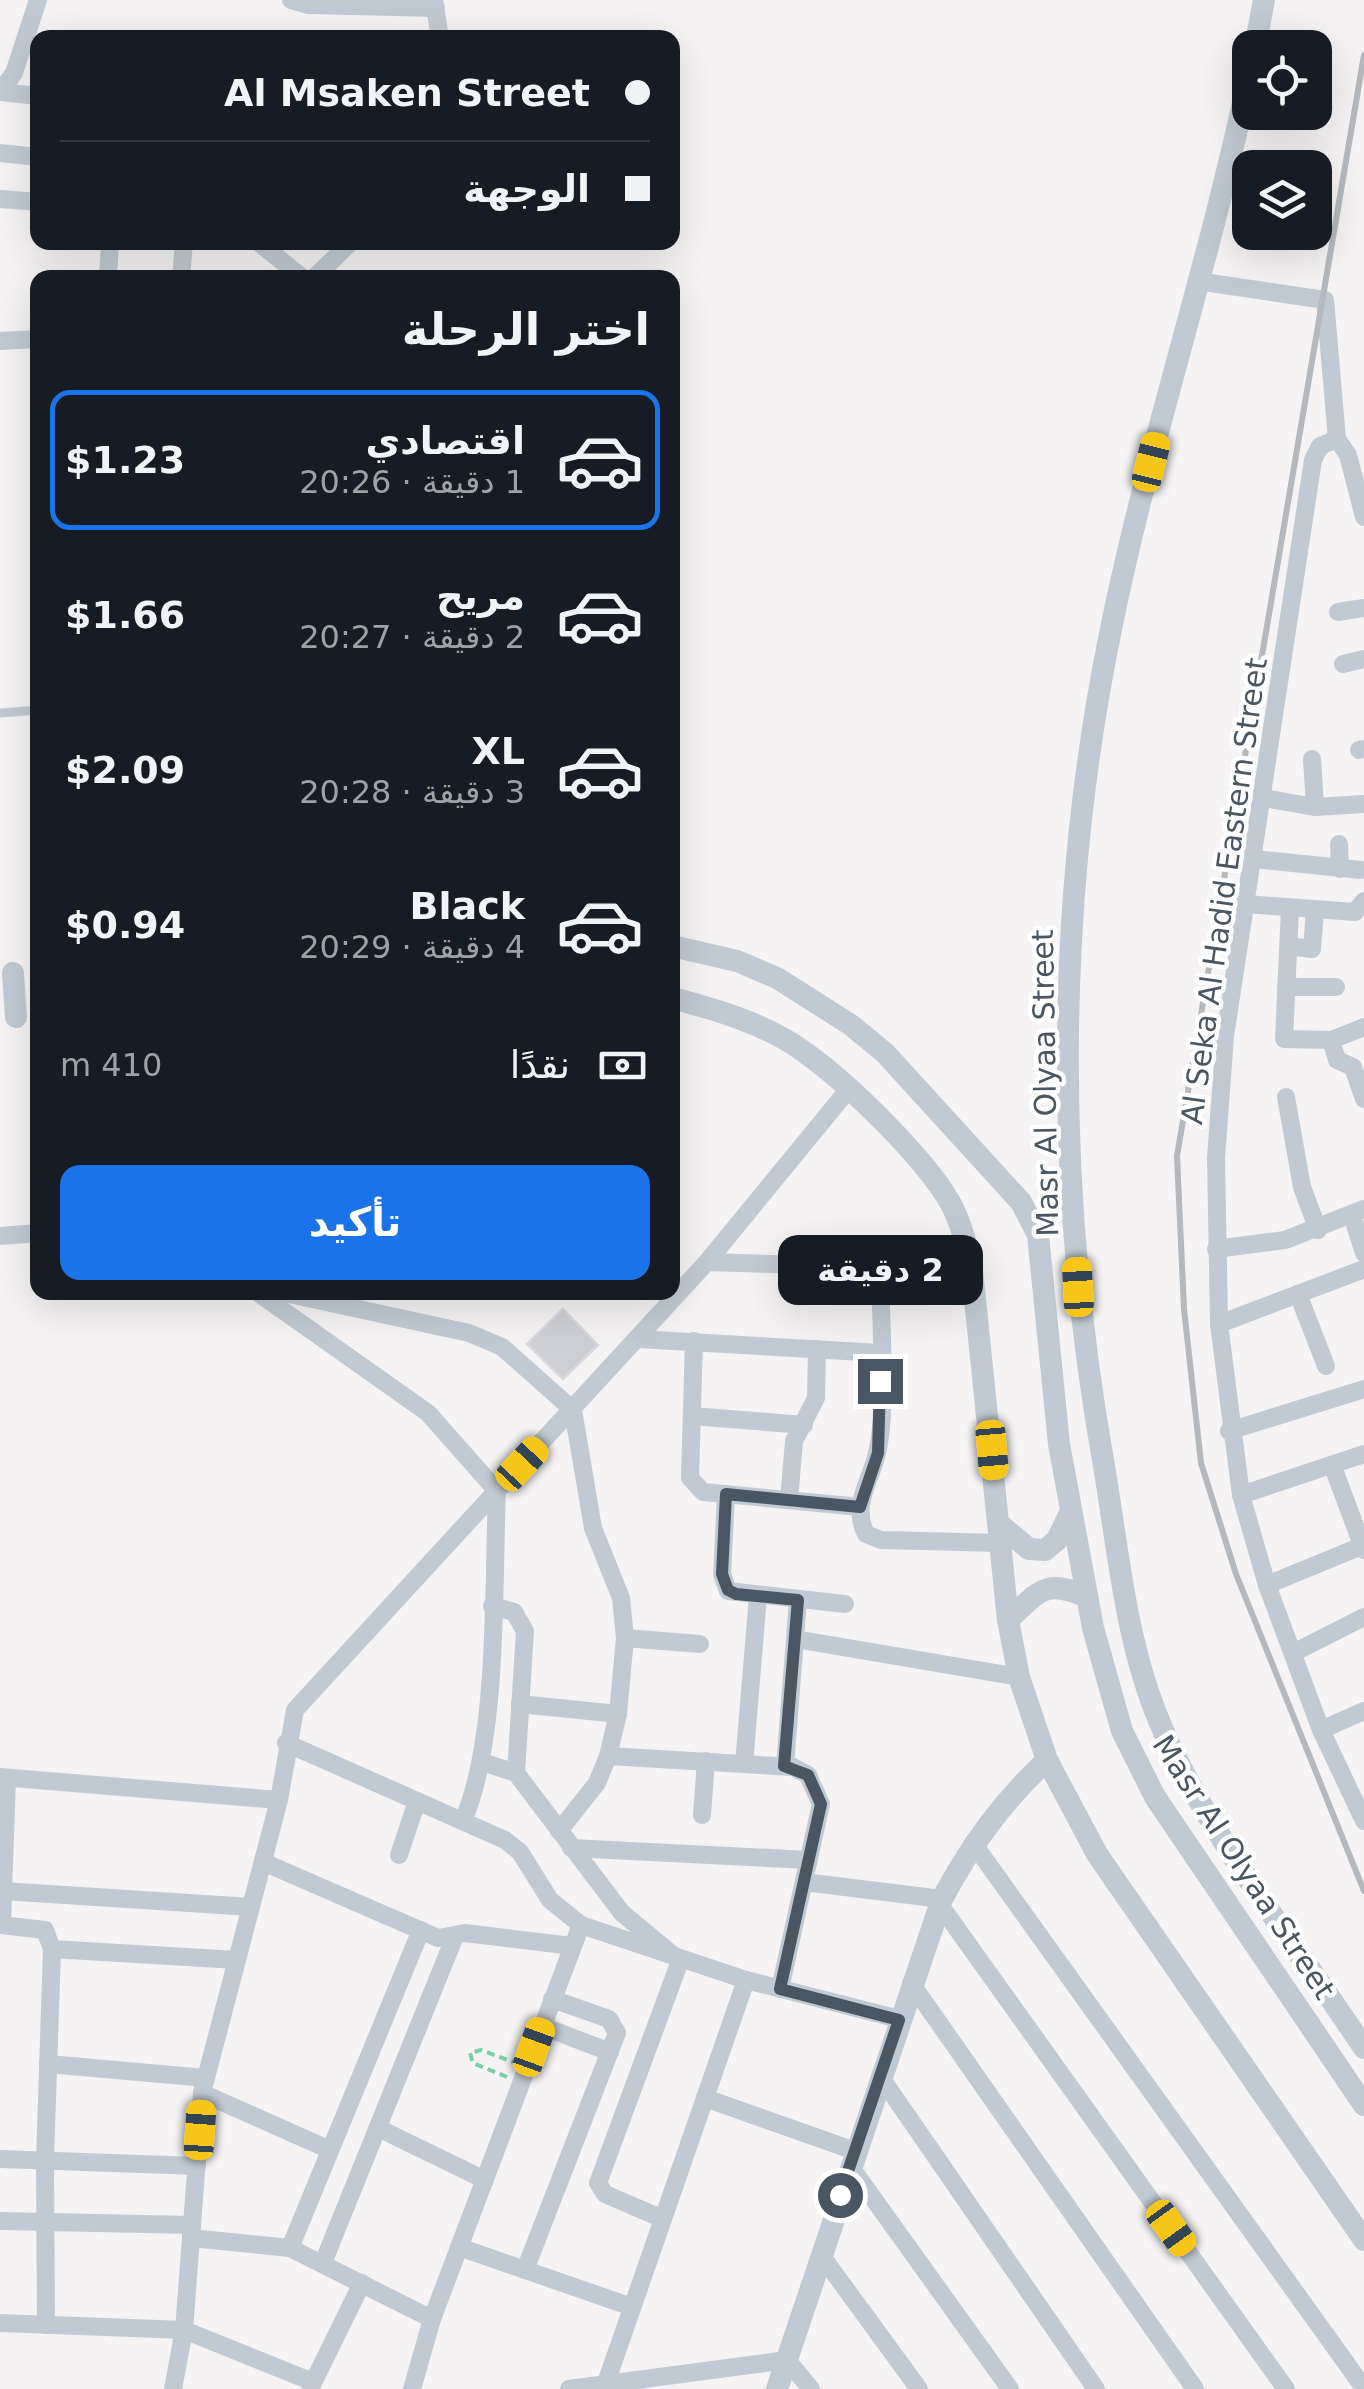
<!DOCTYPE html>
<html lang="ar">
<meta charset="utf-8">
<style>
:root{--surface:#171b24;--page:#242831;--text:#f1f3f6;--muted:#9ea1a6;--line:#363941;--accent:#1a73e8}
body{margin:0;font-family:"DejaVu Sans",Vazirmatn,sans-serif;background:var(--page);color:var(--text);direction:rtl;height:100vh;display:flex;flex-direction:column;font-size:38px;white-space:nowrap}
*{box-sizing:border-box;margin:0}
p{font-size:32px;color:var(--muted)}
.icon{flex:none;width:55px;height:55px;fill:none;stroke:currentColor;stroke-width:2;stroke-linecap:round;stroke-linejoin:round}
.map{position:relative;flex:1;overflow:hidden;direction:ltr}
.panel{position:absolute;left:30px;top:270px;width:650px;height:1030px;display:flex;flex-direction:column;background:var(--surface);border-radius:20px;box-shadow:0 10px 40px #0002;direction:rtl}
.panel>*{flex:none}
.banner{position:absolute;left:30px;top:30px;width:650px;height:220px;border-radius:20px;box-shadow:0 10px 40px #0002;direction:rtl;display:grid;align-content:center;height:220px;padding:0 30px;background:var(--surface)}
.fabs{position:absolute;left:1232px;top:30px;display:grid;gap:20px}
.fabs a{display:grid;place-items:center;width:100px;height:100px;border-radius:20px;background:var(--surface);box-shadow:0 10px 40px #0002;font-size:50px}
.end{position:absolute;width:45px;height:45px;margin:-22px;border:12px solid #4a5661;background:#fff;box-shadow:0 0 0 5px #fff}
.from{border-radius:50%}
.bubble{position:absolute;height:70px;border-radius:20px;background:var(--surface);box-shadow:0 10px 40px #0002;font-size:32px;font-weight:700;line-height:70px;text-align:center;direction:rtl}
.car{position:absolute;width:30px;height:60px;margin:-30px -15px;border-radius:12px;box-shadow:0 0 8px 2px #0007;background:linear-gradient(#f5c518 24%,#345 0 40%,#f5c518 0 76%,#345 0 86%,#f5c518 0)}
.banner b{display:flex;align-items:center;gap:35px;height:95px;font-size:38px}
.banner b+b{border-top:2px solid var(--line)}
.banner i{width:25px;height:25px;background:var(--text)}
ul{padding:0;list-style:none}
li{display:flex;align-items:center;gap:30px;height:140px;margin:0 20px 15px;padding:0 10px;border:5px solid transparent;border-radius:20px}
li div{flex:1}
li b{display:block;font-size:38px}
li em{font-style:normal;font-weight:700}
li.current{border-color:var(--accent)}
li>.icon{width:90px;height:90px;stroke-width:1.5}
h2{padding:0 30px;font-size:45px;line-height:120px}
.pay{display:flex;align-items:center;gap:25px;height:110px;padding:0 30px;font-size:38px}
.pay p{margin-inline-start:auto}
.primary-button{display:flex;gap:20px;margin-top:auto;padding:20px 30px}
.primary-button a{flex:1;height:115px;border-radius:20px;background:var(--accent);color:#fff;font-size:40px;font-weight:700;line-height:115px;text-align:center}
.map>svg:first-child{display:block}
</style>
<div class="map">
<svg width="1364" height="2389" viewBox="0 0 1364 2389">
<rect width="100%" height="100%" fill="#f5f3f3"/>
<polygon fill="#cdcfd5" stroke="#d7d9de" stroke-width="2.5" points="563,1309 598,1345 563,1379 527,1344"/>
<g fill="none" stroke-linecap="round" stroke-linejoin="round">
<polyline stroke="#7ad0a6" stroke-width="4" stroke-dasharray="8 5" stroke-linecap="butt" points="507,2077 473,2063 470,2053 481,2050 513,2062"/>
<polyline stroke="#c1cad2" stroke-width="9" points="0,713 38,710"/>
<g stroke="#c1cad2" stroke-width="18">
<polyline points="291,0 309,5 436,8"/>
<polyline points="434,0 440,38"/>
<polyline points="0,92 14,73 38,0"/>
<polyline points="0,92 38,96"/>
<polyline points="0,153 38,157"/>
<polyline points="0,199 38,202"/>
<polyline points="258,242 303,278"/>
<polyline points="108,278 110,242"/>
<polyline points="181,278 184,242"/>
<polyline points="314,278 351,242"/>
<polyline points="1197,281 1325,300 1337,439"/>
<polyline points="0,341 38,339"/>
<polyline points="1337,439 1320,446 1313,460 1225,1036 1216,1158 1219,1324 1241,1495 1267,1585 1321,1730 1364,1821"/>
<polyline points="1337,439 1348,455 1364,517"/>
<polyline points="1338,612 1364,608"/>
<polyline points="1343,664 1364,659"/>
<polyline points="1359,750 1364,749"/>
<polyline points="1312,759 1315,807"/>
<polyline points="1264,798 1315,807 1364,804"/>
<polyline points="1339,844 1340,869"/>
<polyline points="1254,859 1361,870"/>
<polyline points="1246,904 1355,912 1364,901"/>
<polyline points="1290,908 1284,1039 1331,1040 1364,1027"/>
<polyline points="1289,946 1312,949 1315,910"/>
<polyline points="1286,987 1336,987"/>
<polyline points="1331,1040 1337,1060 1353,1067 1364,1099"/>
<polyline points="1286,1097 1302,1187 1318,1230"/>
<polyline points="1352,1215 1364,1253"/>
<polyline points="0,1236 38,1233"/>
<polyline points="1216,1249 1285,1240 1364,1209"/>
<polyline points="707,1262 972,1270"/>
<path d="M880,1267C880,1317 888,1407 877,1453C871,1481 851,1504 866,1534L881,1540L1000,1543"/>
<path d="M257,1292L428,1413L497,1491C493,1585 499,1738 463,1821"/>
<polyline points="280,1292 469,1333 502,1347 573,1410 593,1528 621,1598 625,1638 618,1714 608,1756 597,1783 559,1831"/>
<polyline points="1298,1294 1326,1366"/>
<polyline points="1219,1324 1364,1269"/>
<polyline points="637,1339 880,1353"/>
<polyline points="694,1341 690,1478 703,1492 860,1507"/>
<polyline points="692,1416 804,1425"/>
<polyline points="1229,1431 1364,1389"/>
<polyline points="1333,1467 1364,1550"/>
<polyline points="726,1494 722,1574 728,1591 845,1604"/>
<polyline points="1241,1495 1364,1454"/>
<polyline points="789,1500 794,1441 816,1398 817,1349"/>
<polyline points="1267,1585 1364,1545"/>
<polyline points="492,1606 514,1612 525,1631 516,1773"/>
<polyline points="625,1638 700,1644"/>
<polyline points="795,1639 1019,1677"/>
<polyline points="1293,1653 1364,1617"/>
<polyline points="520,1704 618,1714"/>
<polyline points="1321,1730 1364,1711"/>
<polyline points="286,1743 505,1840 520,1852 550,1900 581,1925 746,1980 899,2019"/>
<polyline points="608,1756 793,1767 808,1775 821,1804 780,1989"/>
<polyline points="482,1762 516,1773 622,1913 680,1961 598,2183 605,2194 663,2219"/>
<polyline points="744,1764 758,1596"/>
<polyline points="785,1766 798,1600"/>
<polyline points="0,1777 279,1800"/>
<polyline points="702,1815 706,1761"/>
<polyline points="973,1843 1364,2388"/>
<polyline points="571,1848 809,1860"/>
<polyline points="399,1855 417,1801"/>
<polyline points="263,1862 438,1938 465,1933 572,1946"/>
<polyline points="804,1882 942,1899"/>
<polyline points="3,1891 251,1907"/>
<polyline points="940,1905 1286,2389"/>
<polyline points="0,1925 45,1930 52,1949 45,2160 46,2325"/>
<polyline points="2,1925 7,1778"/>
<polyline points="52,1949 237,1960"/>
<polyline points="911,1983 1195,2389"/>
<polyline points="542,2026 610,2052"/>
<polyline points="48,2064 206,2078"/>
<polyline points="880,2076 1096,2389"/>
<polyline points="202,2093 330,2150"/>
<polyline points="705,2098 855,2151"/>
<polyline points="378,2128 485,2180"/>
<polyline points="0,2159 197,2166"/>
<polyline points="850,2166 1010,2389"/>
<polyline points="0,2221 192,2225"/>
<polyline points="191,2238 290,2248 432,2319"/>
<polyline points="459,2247 632,2307"/>
<polyline points="290,2248 421,1930"/>
<polyline points="821,2255 919,2389"/>
<polyline points="323,2263 455,1936"/>
<polyline points="525,2270 617,2033 609,2019 552,1999"/>
<polyline points="0,2323 184,2330 313,2382"/>
<polyline points="606,2383 746,1980"/>
<polyline points="173,2389 184,2330 202,2093 279,1800 295,1710 707,1262 848,1090"/>
<polyline points="310,2389 362,2283"/>
<polyline points="412,2389 432,2319 581,1925"/>
<polyline points="569,2389 787,2360 811,2389"/>
</g>
<g stroke="#c1cad2" stroke-width="22">
<polyline points="1255,48 1264,0"/>
<path d="M1250,70C1211,260 1148,444 1110,634C1055,904 1055,1189 1103,1460C1118,1547 1125,1641 1160,1723C1206,1832 1298,1948 1364,2048"/>
<polyline points="672,946 737,961 777,978 851,1025 885,1053 1021,1202 1038,1235 1059,1444 1093,1628 1122,1731 1155,1797 1364,2105"/>
<polyline points="13,973 16,1017"/>
<path d="M672,998C718,1010 769,1025 807,1054C849,1084 926,1159 951,1204C962,1225 967,1247 972,1270L1008,1620L1019,1677L1047,1760L1097,1854L1364,2240"/>
<polyline points="998,1523 1029,1549 1045,1550 1057,1540 1070,1513"/>
<path d="M1008,1620C1040,1591 1044,1578 1087,1597"/>
<path d="M777,2389L942,1899C971,1845 1002,1802 1047,1760"/>
</g>
<polyline stroke="#b5b8bd" stroke-width="6" points="1364,55 1177,1156 1184,1309 1201,1463 1236,1574 1364,1891"/>
</g>
<g fill="none" stroke-linecap="round" stroke-linejoin="round">
<polyline stroke="#4a5661" stroke-width="12" points="840,2195 899,2020 780,1989 821,1804 808,1775 784,1766 798,1600 736,1594 728,1590 722,1574 726,1494 860,1507 878,1453 880,1381"/>
</g>
<g text-anchor="middle" dominant-baseline="central" stroke-width="9" stroke-linejoin="round" paint-order="stroke">
<g font-size="30" fill="#4a5661" stroke="#fff">
<text transform="translate(1224 891) rotate(-82)">Al Seka Al Hadid Eastern Street</text>
<text transform="translate(1045 1083) rotate(-91)">Masr Al Olyaa Street</text>
<text transform="translate(1244 1867) rotate(57)">Masr Al Olyaa Street</text>
</g>
</g>
</svg>
<div class="fabs">
<a><svg class="icon" aria-label="locate" viewBox="0 0 24 24"><circle cx="12" cy="12" r="6"/><path d="M12 2v4M12 18v4M2 12h4M18 12h4"/></svg></a>
<a><svg class="icon" aria-label="layers" viewBox="0 0 24 24"><path d="M12 4l9 5-9 5-9-5zM3 14l9 5 9-5"/></svg></a>
</div>
<i class="end from" style="left:840px;top:2195px"></i>
<i class="end" style="left:880px;top:1381px"></i>
<div class="bubble" style="left:778px;top:1235px;width:205px">2 دقيقة</div>
<i class="car" style="left:1151px;top:462px;rotate:14deg"></i>
<i class="car" style="left:1078px;top:1287px;rotate:357deg"></i>
<i class="car" style="left:992px;top:1450px;rotate:175deg"></i>
<i class="car" style="left:522px;top:1464px;rotate:43deg"></i>
<i class="car" style="left:534px;top:2047px;rotate:20deg"></i>
<i class="car" style="left:200px;top:2130px;rotate:4deg"></i>
<i class="car" style="left:1171px;top:2228px;rotate:144deg"></i>
<div class="banner">
<b><i class="from"></i>Al Msaken Street</b>
<b><i></i>الوجهة</b>
</div>
<section class="panel">
<h2>اختر الرحلة</h2>
<ul>
<li class="current"><svg class="icon" aria-label="car" viewBox="0 0 24 24"><path d="M5 17H2v-5l4-1 3-4h7l3 4 3 1v5h-3M9 17h6M6 11h13"/><circle cx="7" cy="17" r="2"/><circle cx="17" cy="17" r="2"/></svg><div><b>اقتصادي</b><p>1 دقيقة · 20:26</p></div><em>$1.23</em></li>
<li><svg class="icon" aria-label="car" viewBox="0 0 24 24"><path d="M5 17H2v-5l4-1 3-4h7l3 4 3 1v5h-3M9 17h6M6 11h13"/><circle cx="7" cy="17" r="2"/><circle cx="17" cy="17" r="2"/></svg><div><b>مريح</b><p>2 دقيقة · 20:27</p></div><em>$1.66</em></li>
<li><svg class="icon" aria-label="car" viewBox="0 0 24 24"><path d="M5 17H2v-5l4-1 3-4h7l3 4 3 1v5h-3M9 17h6M6 11h13"/><circle cx="7" cy="17" r="2"/><circle cx="17" cy="17" r="2"/></svg><div><b>XL</b><p>3 دقيقة · 20:28</p></div><em>$2.09</em></li>
<li><svg class="icon" aria-label="car" viewBox="0 0 24 24"><path d="M5 17H2v-5l4-1 3-4h7l3 4 3 1v5h-3M9 17h6M6 11h13"/><circle cx="7" cy="17" r="2"/><circle cx="17" cy="17" r="2"/></svg><div><b>Black</b><p>4 دقيقة · 20:29</p></div><em>$0.94</em></li>
</ul>
<div class="pay"><svg class="icon" aria-label="cash" viewBox="0 0 24 24"><path d="M3 7h18v10H3z"/><circle cx="12" cy="12" r="2"/></svg>نقدًا<p>410 m</p></div>
<div class="primary-button"><a>تأكيد</a></div>
</section>
</div>
